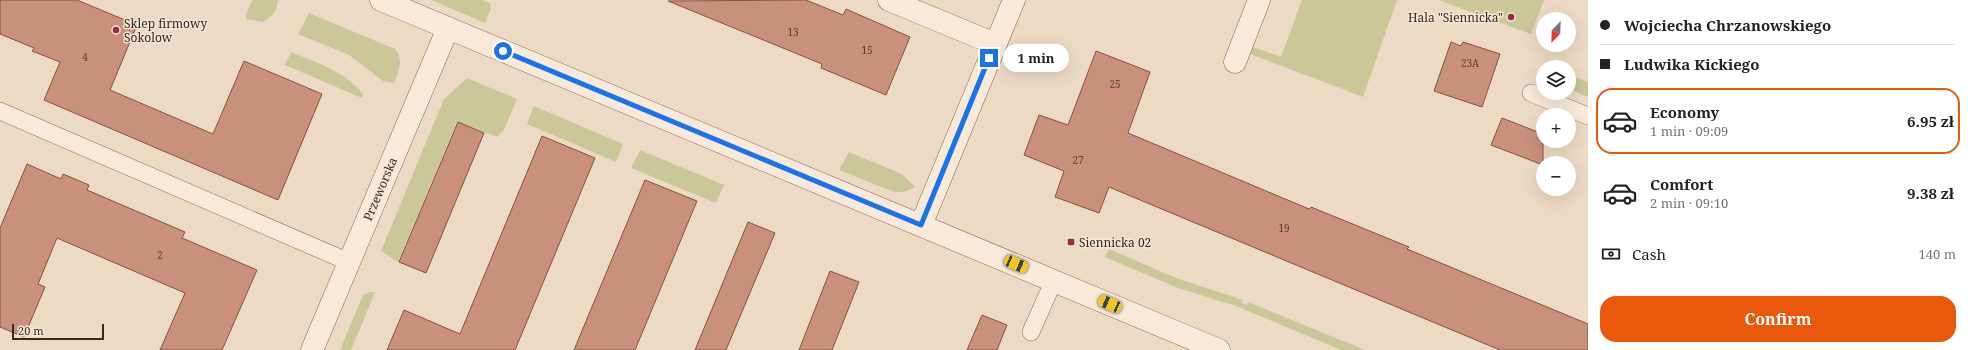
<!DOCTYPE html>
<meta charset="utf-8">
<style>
:root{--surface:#fff;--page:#f2f2f2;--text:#222;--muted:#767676;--line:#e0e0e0;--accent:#ea580c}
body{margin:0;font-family:"Noto Serif",serif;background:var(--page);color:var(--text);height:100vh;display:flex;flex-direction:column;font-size:15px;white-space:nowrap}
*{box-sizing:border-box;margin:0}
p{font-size:13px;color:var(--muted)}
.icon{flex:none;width:22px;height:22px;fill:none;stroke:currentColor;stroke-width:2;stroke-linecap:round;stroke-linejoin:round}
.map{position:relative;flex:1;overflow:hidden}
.drawer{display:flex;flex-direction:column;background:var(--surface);width:380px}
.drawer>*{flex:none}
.top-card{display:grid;align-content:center;height:88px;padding:0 12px;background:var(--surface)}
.needle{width:26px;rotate:203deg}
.controls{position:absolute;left:1536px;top:12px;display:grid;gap:8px}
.controls a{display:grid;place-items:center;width:40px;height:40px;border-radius:50%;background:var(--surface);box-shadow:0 4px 16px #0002;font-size:20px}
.scale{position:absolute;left:12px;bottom:10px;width:92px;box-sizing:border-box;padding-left:4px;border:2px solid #37271f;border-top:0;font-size:11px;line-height:14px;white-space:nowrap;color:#37271f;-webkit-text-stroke:3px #f4e6d4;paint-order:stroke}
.end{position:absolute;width:18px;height:18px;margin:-9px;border:5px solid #1a73e8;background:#fff;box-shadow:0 0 0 2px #fff}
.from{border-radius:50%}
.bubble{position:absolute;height:28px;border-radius:14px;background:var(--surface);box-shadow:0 4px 16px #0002;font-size:13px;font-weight:700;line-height:28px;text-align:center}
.car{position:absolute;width:12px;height:24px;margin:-12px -6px;border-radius:5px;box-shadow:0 0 3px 1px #0007;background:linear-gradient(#f5c518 24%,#345 0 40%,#f5c518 0 76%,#345 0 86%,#f5c518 0)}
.top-card b{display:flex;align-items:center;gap:14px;height:38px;font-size:15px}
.top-card b+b{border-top:1px solid var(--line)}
.top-card i{width:10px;height:10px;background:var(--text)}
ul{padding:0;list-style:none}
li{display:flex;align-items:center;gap:12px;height:66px;margin:0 8px 6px;padding:0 4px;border:2px solid transparent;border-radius:16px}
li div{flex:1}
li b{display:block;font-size:15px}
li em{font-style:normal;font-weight:700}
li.current{border-color:var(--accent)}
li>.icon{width:36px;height:36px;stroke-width:1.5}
.pay{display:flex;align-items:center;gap:10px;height:44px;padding:0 12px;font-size:15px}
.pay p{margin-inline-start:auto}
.primary-button{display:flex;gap:8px;margin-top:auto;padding:8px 12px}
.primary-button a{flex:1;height:46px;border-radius:16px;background:var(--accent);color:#fff;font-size:16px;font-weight:700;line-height:46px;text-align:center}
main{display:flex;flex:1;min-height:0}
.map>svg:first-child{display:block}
</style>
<main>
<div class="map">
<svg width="1588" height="350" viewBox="0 0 1588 350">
<rect width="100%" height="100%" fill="#eddac5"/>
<g fill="#cac899">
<path d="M252,0H278C277,12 273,16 263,22L246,19V15Z"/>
<polygon points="431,0 482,0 490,3 491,9 485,23"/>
<polygon points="1302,0 1397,0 1363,97 1250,54 1253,47 1281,57"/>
<polygon points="1438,0 1544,0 1531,34"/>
<path d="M309,13L395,49C404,60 399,71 394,83L383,81L349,55L298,34Z"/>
<path d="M291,52C317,63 345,71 363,94L362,98L285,65Z"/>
<polygon points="1569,75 1588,82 1588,97 1569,89"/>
<polygon points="467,78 517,99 504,130 497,137 457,122 398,262 381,251 444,99"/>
<polygon points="534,106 623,144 616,162 527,124"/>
<polygon points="640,150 724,185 716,203 631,168"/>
<polygon points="849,152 902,174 915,187 904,192 894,192 839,170"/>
<polygon points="1109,249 1176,278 1243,300 1241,303 1247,305 1248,302 1365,350 1341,350 1236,306 1178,288 1105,257"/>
<polygon points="370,292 375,292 351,350 340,350 363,295"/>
</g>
<g fill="#c9907c" stroke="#855242">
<polygon points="0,0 77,0 137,25 110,90 213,134 244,61 322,94 278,200 44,100 60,62 32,51 34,48 0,34"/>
<polygon points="806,0 843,15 846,9 910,37 886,95 821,68 822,64 668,1"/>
<polygon points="1451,42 1461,46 1463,42 1500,54 1482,107 1434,91"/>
<polygon points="1096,51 1150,72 1128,133 1309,209 1311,207 1409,247 1407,249 1588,324 1588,350 1500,350 1109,187 1099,213 1055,197 1064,171 1024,155 1039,115 1068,125"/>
<polygon points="1502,118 1543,134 1543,165 1491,145"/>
<polygon points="458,122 484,133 426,273 399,262"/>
<polygon points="542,136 595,158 515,350 387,350 404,310 460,334"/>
<polygon points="27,164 61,179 63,174 89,185 87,190 185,232 182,238 257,270 222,350 160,350 185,293 57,238 38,284 45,287 24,337 0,327 0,228"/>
<polygon points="645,180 697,201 635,350 574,350"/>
<polygon points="748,222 775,233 726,350 695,350"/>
<polygon points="830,271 859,282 832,350 799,350"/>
<polygon points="982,315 1007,325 997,350 967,350"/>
</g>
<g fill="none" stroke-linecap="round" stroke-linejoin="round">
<g stroke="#876c5c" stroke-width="18">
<g id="lane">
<polyline points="1531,93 1588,116"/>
<polyline points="0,111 349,262"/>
<polyline points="1031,332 1054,280"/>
</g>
</g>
<g stroke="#876c5c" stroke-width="23">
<g id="street">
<polyline points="381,0 1219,350"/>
<polyline points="889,0 995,44"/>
<polyline points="1235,62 1259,0"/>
<polyline points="921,225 1014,0"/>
<polyline points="312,350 448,28"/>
</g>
</g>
<use href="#lane" stroke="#f8e9d8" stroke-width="17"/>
<use href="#street" stroke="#f8e9d8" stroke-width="22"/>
</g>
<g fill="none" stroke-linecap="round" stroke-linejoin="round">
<polyline stroke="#1a73e8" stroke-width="5" points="503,51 921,225 989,58"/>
</g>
<g fill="#942e3f" stroke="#f4e6d4" stroke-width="1.5">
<circle cx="1511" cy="17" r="4"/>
<circle cx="116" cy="30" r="4"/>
<rect x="1067" y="238" width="8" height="8" rx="2"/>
</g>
<g text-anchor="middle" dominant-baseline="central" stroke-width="3" stroke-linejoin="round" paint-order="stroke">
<g font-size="10" fill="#5c4136">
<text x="793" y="32">13</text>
<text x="867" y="50">15</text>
<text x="85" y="57">4</text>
<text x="1470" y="63">23A</text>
<text x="1115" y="84">25</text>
<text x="1078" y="160">27</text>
<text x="1284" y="228">19</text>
<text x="160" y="255">2</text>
</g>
<g font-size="12" fill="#37271f" stroke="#f4e6d4" text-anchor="start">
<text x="1503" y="17" text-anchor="end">Hala "Siennicka"</text>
<text x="124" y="23">Sklep firmowy<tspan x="124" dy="14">Sokolow</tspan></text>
<text x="1079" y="242">Siennicka 02</text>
</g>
<g font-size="12" fill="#37271f" stroke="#f4e6d4">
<text transform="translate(380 189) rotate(-67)">Przeworska</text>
</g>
</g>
</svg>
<div class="controls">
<a><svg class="needle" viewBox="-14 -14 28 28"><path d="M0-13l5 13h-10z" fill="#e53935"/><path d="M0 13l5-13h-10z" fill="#767676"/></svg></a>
<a><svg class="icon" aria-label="layers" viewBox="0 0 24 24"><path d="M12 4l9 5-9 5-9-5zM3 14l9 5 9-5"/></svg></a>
<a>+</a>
<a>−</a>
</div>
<div class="scale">20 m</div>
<i class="end from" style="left:503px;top:51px"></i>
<i class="end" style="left:989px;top:58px"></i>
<div class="bubble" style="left:1003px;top:44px;width:66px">1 min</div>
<i class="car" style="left:1016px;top:264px;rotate:113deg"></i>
<i class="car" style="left:1110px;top:304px;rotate:293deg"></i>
</div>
<section class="drawer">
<div class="top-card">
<b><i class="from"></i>Wojciecha Chrzanowskiego</b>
<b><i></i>Ludwika Kickiego</b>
</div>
<ul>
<li class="current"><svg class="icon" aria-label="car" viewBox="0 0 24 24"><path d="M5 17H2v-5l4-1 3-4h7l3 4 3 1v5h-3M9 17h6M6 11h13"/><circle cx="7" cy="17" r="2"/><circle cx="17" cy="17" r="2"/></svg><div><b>Economy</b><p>1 min · 09:09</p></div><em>6.95 zł</em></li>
<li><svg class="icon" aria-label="car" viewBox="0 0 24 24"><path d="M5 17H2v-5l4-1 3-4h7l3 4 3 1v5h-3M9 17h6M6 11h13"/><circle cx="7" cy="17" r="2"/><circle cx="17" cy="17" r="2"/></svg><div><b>Comfort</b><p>2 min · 09:10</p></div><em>9.38 zł</em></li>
</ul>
<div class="pay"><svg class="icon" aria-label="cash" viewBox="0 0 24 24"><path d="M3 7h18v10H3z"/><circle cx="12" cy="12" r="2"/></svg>Cash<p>140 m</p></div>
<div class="primary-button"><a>Confirm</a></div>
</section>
</main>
